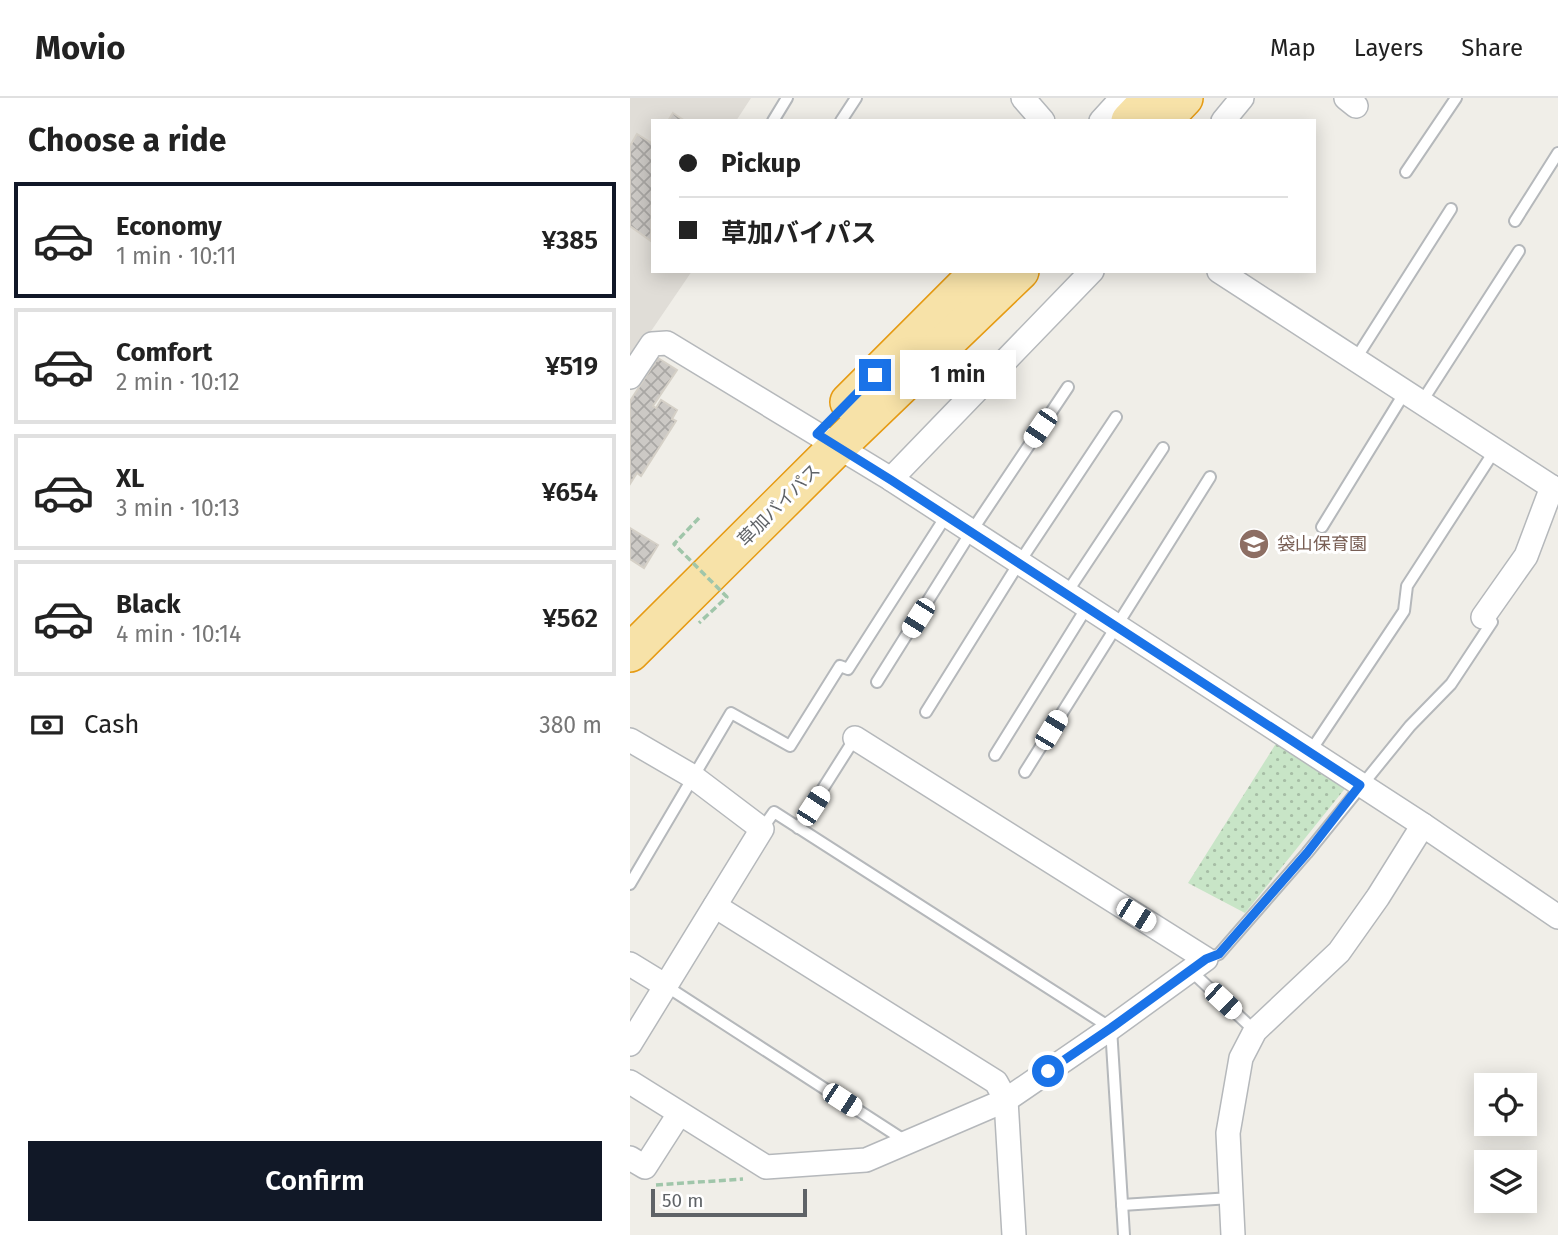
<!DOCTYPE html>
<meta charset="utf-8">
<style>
:root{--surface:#fff;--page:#f2f2f2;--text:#222;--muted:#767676;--line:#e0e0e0;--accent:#111827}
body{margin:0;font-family:"Fira Sans","Noto Sans JP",sans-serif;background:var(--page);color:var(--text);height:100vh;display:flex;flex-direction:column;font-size:26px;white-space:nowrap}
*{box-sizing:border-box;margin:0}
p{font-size:23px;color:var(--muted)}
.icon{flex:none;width:38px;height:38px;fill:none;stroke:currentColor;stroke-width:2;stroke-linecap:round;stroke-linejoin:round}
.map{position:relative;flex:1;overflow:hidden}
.details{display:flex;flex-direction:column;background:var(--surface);width:630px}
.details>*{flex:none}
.guide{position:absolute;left:21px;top:21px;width:665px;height:154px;border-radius:0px;box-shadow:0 4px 18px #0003;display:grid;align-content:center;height:154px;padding:0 28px;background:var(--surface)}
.controls{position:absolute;left:844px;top:975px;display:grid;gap:14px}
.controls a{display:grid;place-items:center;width:63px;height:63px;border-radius:0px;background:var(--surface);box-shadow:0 4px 18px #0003;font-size:35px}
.scale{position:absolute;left:21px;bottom:18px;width:156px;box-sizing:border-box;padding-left:7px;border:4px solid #5f6367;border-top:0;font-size:19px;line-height:24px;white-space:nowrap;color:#5f6367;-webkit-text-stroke:5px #fff;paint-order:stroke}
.end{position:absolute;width:32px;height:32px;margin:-16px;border:9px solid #1a73e8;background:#fff;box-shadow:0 0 0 4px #fff}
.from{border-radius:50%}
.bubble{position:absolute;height:49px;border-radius:0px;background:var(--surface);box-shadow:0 4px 18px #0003;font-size:23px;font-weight:600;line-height:49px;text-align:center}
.car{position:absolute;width:21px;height:42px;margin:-21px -10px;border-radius:9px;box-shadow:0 0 5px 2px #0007;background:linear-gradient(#fff 24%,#345 0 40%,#fff 0 76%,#345 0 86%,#fff 0)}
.guide b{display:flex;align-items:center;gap:24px;height:66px;font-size:26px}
.guide b+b{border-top:2px solid var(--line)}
.guide i{width:18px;height:18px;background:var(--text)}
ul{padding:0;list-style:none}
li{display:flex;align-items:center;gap:21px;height:116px;margin:0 14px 10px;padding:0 14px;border:4px solid var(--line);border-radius:0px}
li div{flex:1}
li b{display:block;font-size:26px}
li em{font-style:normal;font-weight:600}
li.current{border-color:var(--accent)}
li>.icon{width:63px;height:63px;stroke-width:1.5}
h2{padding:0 28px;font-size:32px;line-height:84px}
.pay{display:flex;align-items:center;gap:18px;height:77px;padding:0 28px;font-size:26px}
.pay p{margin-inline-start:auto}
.primary-button{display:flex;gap:14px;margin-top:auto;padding:14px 28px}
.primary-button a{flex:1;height:80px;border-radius:0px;background:var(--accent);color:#fff;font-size:28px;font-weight:600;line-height:80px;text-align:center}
header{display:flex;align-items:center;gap:42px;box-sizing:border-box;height:98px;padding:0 35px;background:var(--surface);border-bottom:2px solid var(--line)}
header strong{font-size:33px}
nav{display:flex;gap:38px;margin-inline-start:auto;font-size:24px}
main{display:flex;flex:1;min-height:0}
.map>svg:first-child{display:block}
</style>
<header>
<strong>Movio</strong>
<nav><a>Map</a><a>Layers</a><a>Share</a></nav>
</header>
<main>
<section class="details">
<h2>Choose a ride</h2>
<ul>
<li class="current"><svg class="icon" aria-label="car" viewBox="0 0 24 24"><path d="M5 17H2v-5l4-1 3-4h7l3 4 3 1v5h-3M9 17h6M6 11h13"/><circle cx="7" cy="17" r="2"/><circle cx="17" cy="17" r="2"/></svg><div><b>Economy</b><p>1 min · 10:11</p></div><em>¥385</em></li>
<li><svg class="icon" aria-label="car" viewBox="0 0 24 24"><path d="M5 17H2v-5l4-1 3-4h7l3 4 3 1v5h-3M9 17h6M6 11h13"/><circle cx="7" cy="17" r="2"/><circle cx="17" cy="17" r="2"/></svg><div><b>Comfort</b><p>2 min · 10:12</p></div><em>¥519</em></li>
<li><svg class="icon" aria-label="car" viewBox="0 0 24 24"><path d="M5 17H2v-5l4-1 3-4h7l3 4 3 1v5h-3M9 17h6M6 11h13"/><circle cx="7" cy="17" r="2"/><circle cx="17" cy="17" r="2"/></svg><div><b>XL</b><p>3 min · 10:13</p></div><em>¥654</em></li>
<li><svg class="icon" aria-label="car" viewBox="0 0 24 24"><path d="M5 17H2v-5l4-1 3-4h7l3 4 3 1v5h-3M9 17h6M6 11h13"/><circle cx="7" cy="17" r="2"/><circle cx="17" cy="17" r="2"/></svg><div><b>Black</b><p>4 min · 10:14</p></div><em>¥562</em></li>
</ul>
<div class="pay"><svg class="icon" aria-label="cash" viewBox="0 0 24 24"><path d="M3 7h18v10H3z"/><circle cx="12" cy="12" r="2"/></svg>Cash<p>380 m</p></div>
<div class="primary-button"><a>Confirm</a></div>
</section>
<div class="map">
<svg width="928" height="1137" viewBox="0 0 928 1137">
<defs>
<pattern id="park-dots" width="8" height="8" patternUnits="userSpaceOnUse" patternTransform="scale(1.75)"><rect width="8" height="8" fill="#c8e5c7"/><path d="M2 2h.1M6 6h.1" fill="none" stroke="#a6bda5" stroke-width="1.8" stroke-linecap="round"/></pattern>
<pattern id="building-cross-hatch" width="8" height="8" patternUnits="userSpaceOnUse" patternTransform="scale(1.75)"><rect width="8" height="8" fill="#ccc9c5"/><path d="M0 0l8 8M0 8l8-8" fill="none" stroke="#a9a7a4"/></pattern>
</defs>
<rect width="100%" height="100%" fill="#f0eee8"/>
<polygon fill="#e0ddd7" points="0,0 121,0 106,23 23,23 23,173 62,173 0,264"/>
<polygon fill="url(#park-dots)" points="647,644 717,688 615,815 558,785"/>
<g fill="url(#building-cross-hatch)" stroke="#d5d0c7" stroke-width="2">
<polygon points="43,15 55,23 38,23"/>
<polygon points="7,36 23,46 21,143 0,128 0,48"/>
<polygon points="28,260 47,272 23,308 26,310 31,302 47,312 42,321 46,323 11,378 7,375 0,386 0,303"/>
<polygon points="0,430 28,447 14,470 0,461"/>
</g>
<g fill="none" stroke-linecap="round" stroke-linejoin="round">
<g stroke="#b5b8bb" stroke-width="14">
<g id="service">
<polyline points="143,23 157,0"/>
<polyline points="211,23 226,0"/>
<polyline points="776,74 826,0"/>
<polyline points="885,123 928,55"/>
<polyline points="725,262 821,111"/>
<polyline points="791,305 889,153"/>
<polyline points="692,429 775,294"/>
<polyline points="436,496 533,350"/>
<polyline points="247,584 341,434 438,289"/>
<polyline points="296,614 389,465 486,319"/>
<polyline points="680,654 774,513 777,488 865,352"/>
<polyline points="365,657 457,509"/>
<polyline points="395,674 580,379"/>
<polyline points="168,730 225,640"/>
<polyline points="132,731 144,714 481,930 494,1137"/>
<polyline points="0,786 101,615 160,648 210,568 218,571 316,418"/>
<polyline points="576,861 589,856 677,755 780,628 821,586 862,524 856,520"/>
<polyline points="560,872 625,933"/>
<polyline points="36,888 277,1044"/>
<polyline points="492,1107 601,1100"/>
</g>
</g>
<g stroke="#b5b8bb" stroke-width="26">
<g id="minor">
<polyline points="393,0 413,23"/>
<polyline points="716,0 726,8"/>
<polyline points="471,23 492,0"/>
<polyline points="593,23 612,0"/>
<polyline points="589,173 928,393"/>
<polyline points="0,279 22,246 37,245 261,381 793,727 928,819"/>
<polyline points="261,381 462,173"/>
<polyline points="853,519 896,458 922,389"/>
<polyline points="0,642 62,678 132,731 0,946"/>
<polyline points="85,808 366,984 376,1002 384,1137"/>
<polyline points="0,866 36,888"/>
<polyline points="0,984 136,1069 236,1062 376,1002 481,930 576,861 225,640"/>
<polyline points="0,1060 15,1069 49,1016"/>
<polyline points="603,1137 598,1035 611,960 625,933 709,854 748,799 793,727"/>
</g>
</g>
<g stroke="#e69b13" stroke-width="40">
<g id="trunk">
<polyline points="500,23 522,0"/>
<polyline points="532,23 554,0"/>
<polyline points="219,304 350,173"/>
<polyline points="0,555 207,349 390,173"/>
</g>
</g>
<polyline stroke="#a0c6aa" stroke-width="3.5" stroke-dasharray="7 3.5" stroke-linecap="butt" points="26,1087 113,1081"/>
<use href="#service" stroke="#fff" stroke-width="10"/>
<use href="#minor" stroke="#fff" stroke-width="23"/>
<use href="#trunk" stroke="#f7e2a8" stroke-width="37"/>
<polyline stroke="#a0c6aa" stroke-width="3.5" stroke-dasharray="7 3.5" stroke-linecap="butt" points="69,420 44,446 97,499 69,525"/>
</g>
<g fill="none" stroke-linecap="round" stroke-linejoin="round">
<polyline stroke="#1a73e8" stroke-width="9" points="245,277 187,336 261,382 730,687 677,755 589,856 576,861 481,930 418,973"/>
</g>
<defs>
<g id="school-disc" transform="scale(1.575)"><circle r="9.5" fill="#8d6e63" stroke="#fff"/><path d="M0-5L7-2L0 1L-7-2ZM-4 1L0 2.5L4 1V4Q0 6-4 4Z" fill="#fff"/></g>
</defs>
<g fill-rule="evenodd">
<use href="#school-disc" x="624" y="446"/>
</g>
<g text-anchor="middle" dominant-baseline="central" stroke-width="6" stroke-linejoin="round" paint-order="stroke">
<g font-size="18" fill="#5f6367" stroke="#fff">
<text transform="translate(149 407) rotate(-45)">草加バイパス</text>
</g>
<g font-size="18" fill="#785e54" stroke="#fff" text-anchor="start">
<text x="647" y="446">袋山保育園</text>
</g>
</g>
</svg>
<div class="controls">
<a><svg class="icon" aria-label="locate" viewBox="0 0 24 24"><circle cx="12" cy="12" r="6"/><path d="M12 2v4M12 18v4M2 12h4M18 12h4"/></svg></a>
<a><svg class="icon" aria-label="layers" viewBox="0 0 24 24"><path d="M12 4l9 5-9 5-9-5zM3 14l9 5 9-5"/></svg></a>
</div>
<div class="scale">50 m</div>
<i class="end from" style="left:418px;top:973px"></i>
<i class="end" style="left:245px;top:277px"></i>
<div class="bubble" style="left:270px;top:252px;width:116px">1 min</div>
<i class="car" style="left:410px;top:330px;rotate:214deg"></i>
<i class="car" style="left:288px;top:520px;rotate:212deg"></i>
<i class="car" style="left:421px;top:632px;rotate:31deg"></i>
<i class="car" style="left:183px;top:708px;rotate:33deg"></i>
<i class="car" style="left:506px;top:817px;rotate:122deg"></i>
<i class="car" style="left:593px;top:903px;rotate:133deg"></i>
<i class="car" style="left:212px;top:1002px;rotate:123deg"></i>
<div class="guide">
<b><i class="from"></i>Pickup</b>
<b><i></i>草加バイパス</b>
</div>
</div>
</main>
